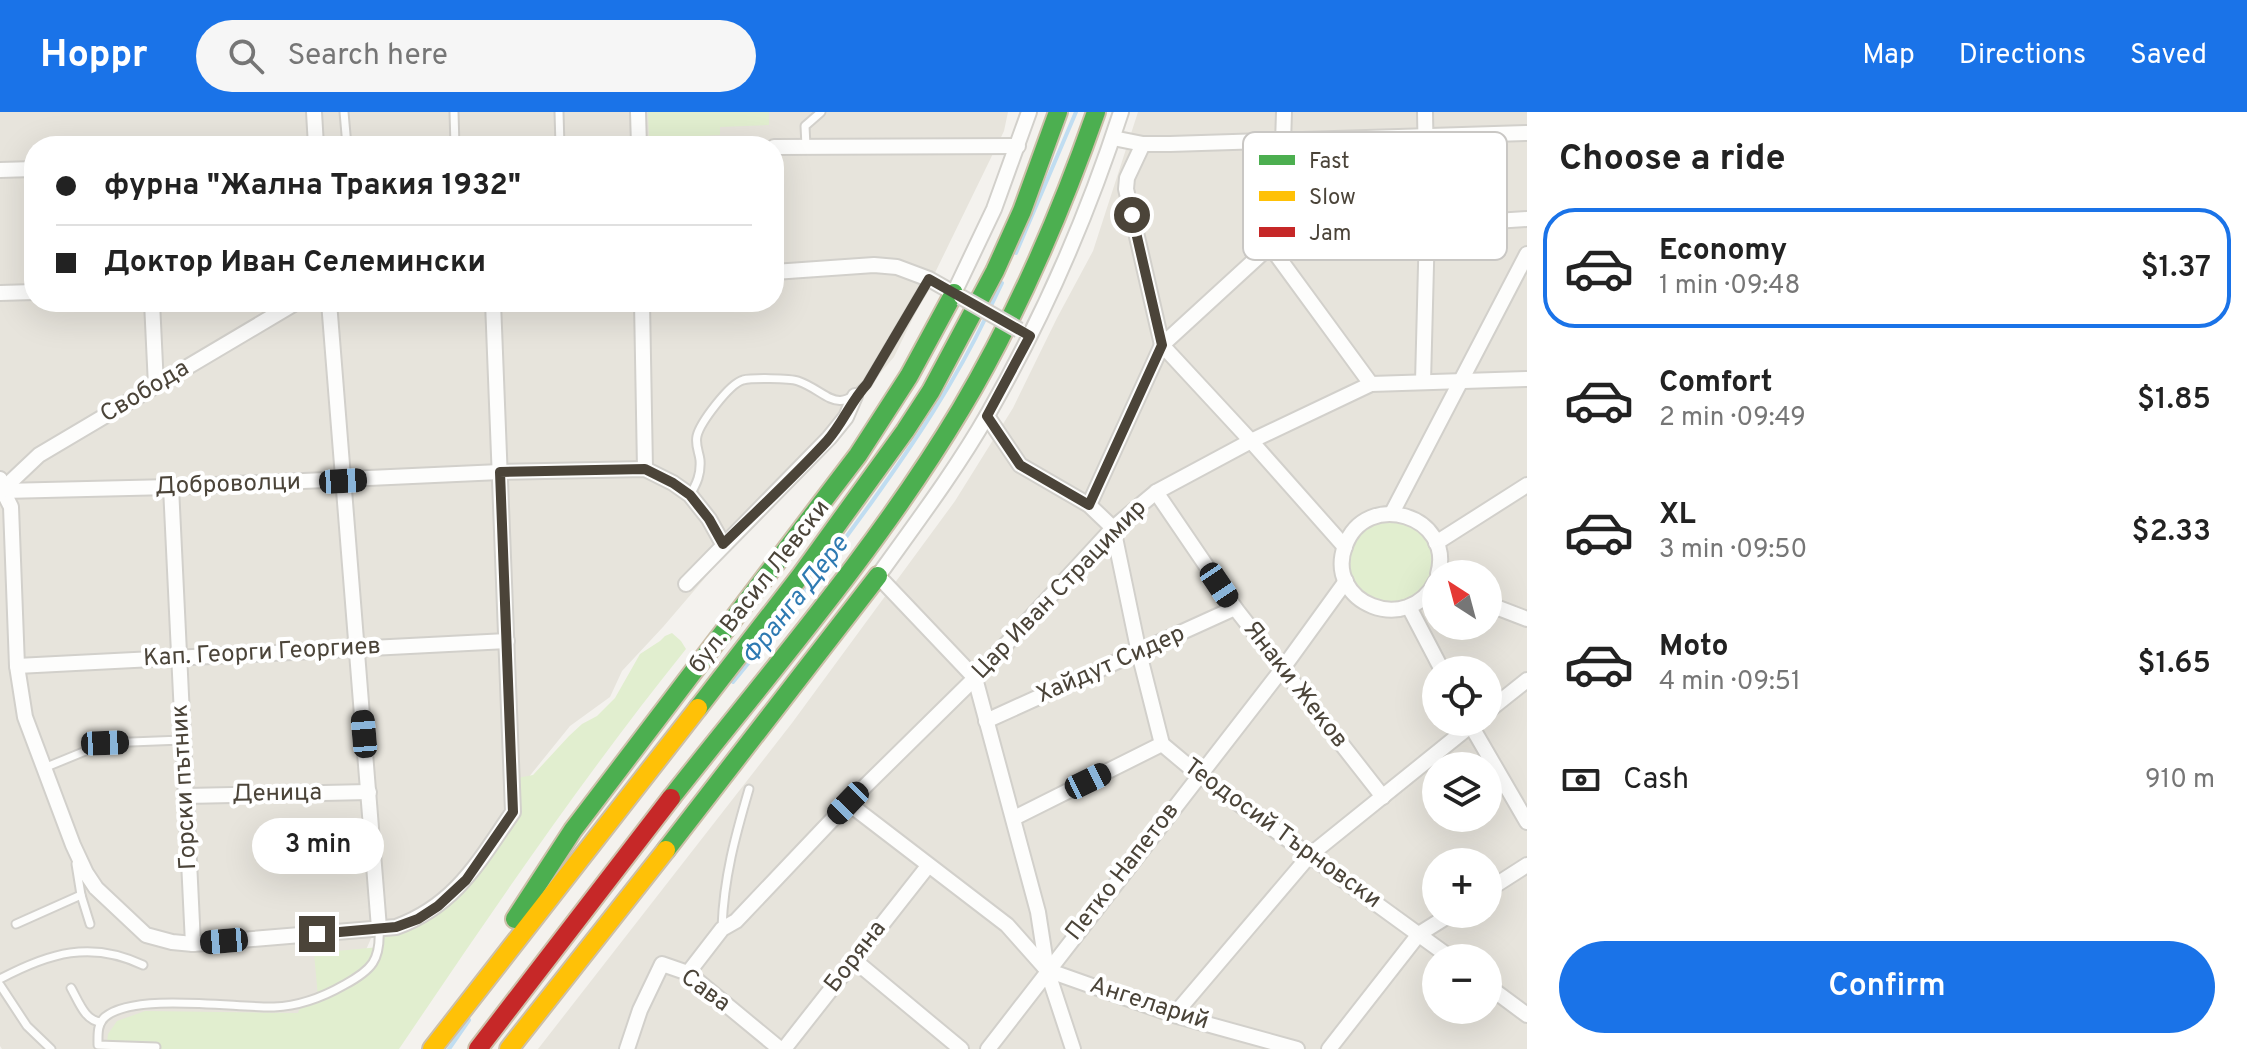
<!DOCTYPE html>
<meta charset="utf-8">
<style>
:root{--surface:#fff;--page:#f6f6f6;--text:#222;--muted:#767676;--line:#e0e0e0;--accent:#1a73e8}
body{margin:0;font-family:Overpass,sans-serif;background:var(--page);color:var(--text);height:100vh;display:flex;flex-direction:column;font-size:30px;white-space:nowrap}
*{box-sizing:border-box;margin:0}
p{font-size:26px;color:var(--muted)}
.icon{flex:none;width:44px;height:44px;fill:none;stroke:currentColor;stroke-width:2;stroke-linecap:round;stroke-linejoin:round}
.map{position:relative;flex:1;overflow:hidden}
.panel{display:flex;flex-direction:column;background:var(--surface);width:720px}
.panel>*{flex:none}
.guide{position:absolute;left:24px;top:24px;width:760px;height:176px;border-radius:32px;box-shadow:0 8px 32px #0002;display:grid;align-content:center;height:176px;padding:0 32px;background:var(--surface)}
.needle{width:52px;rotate:324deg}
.buttons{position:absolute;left:1422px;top:448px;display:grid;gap:16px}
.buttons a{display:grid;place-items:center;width:80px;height:80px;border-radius:50%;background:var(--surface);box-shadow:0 8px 32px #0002;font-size:40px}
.end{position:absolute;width:36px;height:36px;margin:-18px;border:10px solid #4b4439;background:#fff;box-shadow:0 0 0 4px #fff}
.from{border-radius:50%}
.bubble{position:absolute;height:56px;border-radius:28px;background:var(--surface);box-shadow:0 8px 32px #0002;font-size:26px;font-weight:600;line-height:56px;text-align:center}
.car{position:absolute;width:24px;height:48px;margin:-24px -12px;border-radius:10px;box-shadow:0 0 6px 2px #0007;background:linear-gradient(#222 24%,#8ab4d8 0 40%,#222 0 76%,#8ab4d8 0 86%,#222 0)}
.guide b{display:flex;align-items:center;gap:28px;height:76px;font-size:30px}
.guide b+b{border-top:2px solid var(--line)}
.guide i{width:20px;height:20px;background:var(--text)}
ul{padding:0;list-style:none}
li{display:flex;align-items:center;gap:24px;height:120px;margin:0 16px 12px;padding:0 16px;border:4px solid transparent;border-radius:32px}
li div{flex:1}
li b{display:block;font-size:30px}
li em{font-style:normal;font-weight:600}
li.active{border-color:var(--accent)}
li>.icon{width:72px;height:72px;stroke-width:1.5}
h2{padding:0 32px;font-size:36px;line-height:96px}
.pay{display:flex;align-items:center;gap:20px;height:88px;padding:0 32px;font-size:30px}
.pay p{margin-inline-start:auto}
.button{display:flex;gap:16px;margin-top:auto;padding:16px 32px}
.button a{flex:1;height:92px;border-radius:48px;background:var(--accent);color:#fff;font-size:32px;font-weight:600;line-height:92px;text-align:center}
header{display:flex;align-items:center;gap:48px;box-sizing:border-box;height:112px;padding:0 40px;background:var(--accent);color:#fff}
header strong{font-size:38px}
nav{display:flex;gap:44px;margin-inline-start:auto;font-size:28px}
.search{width:560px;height:72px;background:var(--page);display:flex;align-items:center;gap:20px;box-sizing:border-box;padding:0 28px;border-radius:44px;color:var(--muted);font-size:30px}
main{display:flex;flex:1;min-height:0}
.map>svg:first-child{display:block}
</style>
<header>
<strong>Hoppr</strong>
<div class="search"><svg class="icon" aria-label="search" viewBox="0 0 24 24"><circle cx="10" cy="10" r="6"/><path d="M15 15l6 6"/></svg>Search here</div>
<nav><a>Map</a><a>Directions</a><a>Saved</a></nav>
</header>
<main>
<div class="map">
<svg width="1527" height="937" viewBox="0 0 1527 937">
<rect width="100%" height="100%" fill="#f4f2ee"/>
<g fill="#e7e4dc" fill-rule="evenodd">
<path d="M0,0H1008L1004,19L894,245L663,515L622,559L610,585L570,614L507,692L463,765L413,804L377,813L322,937H2L0,934ZM34,34H774V190H34Z"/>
<path d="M1138,0H1527V937H538L792,611L955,389L1013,296L1057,206L1093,139ZM1436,462H1488V514H1436ZM1436,558H1488V610H1436ZM1436,654H1488V706H1436ZM1436,750H1488V802H1436ZM1436,846H1488V898H1436Z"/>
</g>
<g fill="#e1eecf">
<polygon points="648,0 769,0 769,13 720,15 720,23 649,27"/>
<polygon points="1392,401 1433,424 1436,469 1396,499 1354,482 1342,446 1363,410"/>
<path d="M672,521L681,529L686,537C583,665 491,801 399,937H106L108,922L117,909L145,899L298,901L302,890L318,885L314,841L380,835L379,816L438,794L513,700L512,667L533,663L569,624L582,612L597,604L615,586L640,542L660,529L665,524Z"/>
</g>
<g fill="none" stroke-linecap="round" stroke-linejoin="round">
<g stroke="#c0ddf1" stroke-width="4">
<polyline points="1016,141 1076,0"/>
<polyline points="990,196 1002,171"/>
<path d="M733,570C781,512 827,452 871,391C914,331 955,270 987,203"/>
<polyline points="449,937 469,908"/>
</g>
<g stroke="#d2d0cb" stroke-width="11">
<g id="lane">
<polyline points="344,0 347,34"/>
<polyline points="454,0 455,34"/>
<polyline points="559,0 560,34"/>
<polyline points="806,34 805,14 821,0"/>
<path d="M690,383C697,371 701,362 700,348C699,340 695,333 697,324C700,311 729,272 743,268C751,266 789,266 798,269C829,280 835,305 867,272L929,167"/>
<polyline points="44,656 105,631 182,628"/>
<polyline points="76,752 81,783 90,812"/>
<polyline points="16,812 81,783"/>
<path d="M722,815C724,765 735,725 749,677"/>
<path d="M0,867C49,841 91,828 143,853"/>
<polyline points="0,873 27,914 51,937"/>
<path d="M71,876C79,890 85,909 101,910"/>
<path d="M156,935L98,933C98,923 97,912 105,905C134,880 236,896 274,895C299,894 323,885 344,873C372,858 381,848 379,816"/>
</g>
</g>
<g stroke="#d2d0cb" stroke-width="18">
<g id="street">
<polyline points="314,0 316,34"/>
<polyline points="638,0 639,34"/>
<polyline points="1284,0 1280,123 1270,134 1371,272"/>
<polyline points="1113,26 1143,32 1170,32 1527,21"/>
<polyline points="1143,32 1127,66 1126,77 1162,233 1251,329 1345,435"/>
<polyline points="774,35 1018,34"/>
<polyline points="0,58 34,57"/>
<polyline points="1280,123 1527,107"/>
<polyline points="774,160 874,153 897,155 929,167 959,184"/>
<polyline points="0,181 34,180"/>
<polyline points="954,181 994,97 1029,0"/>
<polyline points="152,190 156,274"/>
<polyline points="329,190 379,816"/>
<polyline points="642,190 645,357"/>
<polyline points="1423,270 1427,115 1425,0"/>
<polyline points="987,304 1020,353 1089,393 1113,416 1139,541 1162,632 1199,663 1451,846"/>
<path d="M0,367L3,379L11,395L17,554L25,605L73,733L86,761L96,776L146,823L172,830L193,832L396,815C456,793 479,749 513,700L493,190"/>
<polyline points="171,375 193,832"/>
<polyline points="3,379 171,375 500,360 645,357 673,371 690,383 709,407 723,432"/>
<polyline points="0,380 39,343 297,190"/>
<polyline points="1156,380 1235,496 1383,685"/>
<polyline points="1089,393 1162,233 1270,134"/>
<polyline points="1392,401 1527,142"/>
<polyline points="1436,431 1527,373"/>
<path d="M1436,469C1408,525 1324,491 1345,434C1366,376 1455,404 1438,462"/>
<polyline points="686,472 829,326 846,305 855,284"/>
<polyline points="1488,492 1527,507"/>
<polyline points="1409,495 1442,558"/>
<polyline points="17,554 507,529"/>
<polyline points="1488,599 1527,568"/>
<polyline points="986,609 1235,496"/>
<polyline points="1469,610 1527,710"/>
<polyline points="186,684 369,680"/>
<polyline points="848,691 1007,813 1047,858 1174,903 1297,937"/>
<polyline points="1014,706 1162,632"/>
<polyline points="1488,778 1527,753"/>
<polyline points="854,848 961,937"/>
<polyline points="688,861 722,817 736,809 848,691 975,566 1113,416 1156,380 1251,329 1371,272 1527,267"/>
<polyline points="1488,874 1527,903"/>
<polyline points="1174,903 1310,743 1475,610"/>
<polyline points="627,937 640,898 662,852 688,861 780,937"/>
<polyline points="784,937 928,754"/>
<polyline points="988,937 1283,556 1346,469"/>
<path d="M1073,937L1047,858L1038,800L975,566L878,464C916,411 956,358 988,302C1043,206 1087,105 1121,0"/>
<polyline points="1329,937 1419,822 1451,802"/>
</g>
</g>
<g stroke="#ccbfa9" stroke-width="22">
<g id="fast">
<polyline points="698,596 801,463 905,319 931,279 995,159 1022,99 1058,0"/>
<path d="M671,686C771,559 878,436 961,297C1017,203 1060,103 1096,0"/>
<polyline points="666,738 878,464"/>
<polyline points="515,807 573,718 858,343 909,264 954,181"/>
</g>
</g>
<g stroke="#ccbfa9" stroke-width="22">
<g id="slow">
<polyline points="432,937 698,596"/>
<polyline points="509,937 666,738"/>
</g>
</g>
<g stroke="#ccbfa9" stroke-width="22">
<polyline id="jam" points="478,937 671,686"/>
</g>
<use href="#lane" stroke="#fdfdfc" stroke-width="7"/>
<use href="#street" stroke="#fdfdfc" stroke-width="14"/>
<use href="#fast" stroke="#4caf50" stroke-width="18"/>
<use href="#slow" stroke="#ffc107" stroke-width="18"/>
<use href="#jam" stroke="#c62828" stroke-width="18"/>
<g stroke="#d2d0cb" stroke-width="18" stroke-linecap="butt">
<polyline id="street-bridge" points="961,185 1019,218"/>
</g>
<use href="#street-bridge" stroke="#fdfdfc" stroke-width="14"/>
</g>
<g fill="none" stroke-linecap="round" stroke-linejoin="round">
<path stroke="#4b4439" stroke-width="10" d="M317,822L396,815L418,807L438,794L466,768L513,700L500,360L645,357L673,371L690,383L709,407L723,432C758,398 794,365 827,329C843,311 851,289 867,272L929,167L1030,224L987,304L1020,353L1089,393L1162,233L1132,103"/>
</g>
<g text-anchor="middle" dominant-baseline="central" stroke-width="8" stroke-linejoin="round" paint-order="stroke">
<g font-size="24" fill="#4b4439" stroke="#fff">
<text transform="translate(145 280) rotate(-31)">Свобода</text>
<text transform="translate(228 373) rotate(-2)">Доброволци</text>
<text transform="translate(760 475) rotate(-52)">бул. Васил Левски</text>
<text transform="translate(1060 478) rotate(-46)">Цар Иван Страцимир</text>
<text transform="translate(262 541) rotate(-3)">Кап. Георги Георгиев</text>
<text transform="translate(1111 553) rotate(-24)">Хайдут Сидер</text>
<text transform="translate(1295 573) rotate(52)">Янаки Жеков</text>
<text transform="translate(185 675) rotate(-93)">Горски пътник</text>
<text transform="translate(277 682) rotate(-1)">Деница</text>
<text transform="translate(1282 722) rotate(36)">Теодосий Търновски</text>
<text transform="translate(1123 760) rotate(-52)">Петко Напетов</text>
<text transform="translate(856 845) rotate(-52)">Боряна</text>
<text transform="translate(705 879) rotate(36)">Сава</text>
<text transform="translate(1149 892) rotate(18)">Ангеларий</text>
</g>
<g font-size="26" font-style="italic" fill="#2e7ab2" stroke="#fff">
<text transform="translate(796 489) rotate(-52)">Франга Дере</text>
</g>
</g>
<rect x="1243" y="20" width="264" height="128" rx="12" fill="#fff" stroke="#c9c7c4" stroke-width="2"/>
<rect x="1259" y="43" width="36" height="10" fill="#4caf50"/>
<rect x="1259" y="79" width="36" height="10" fill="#ffc107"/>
<rect x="1259" y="115" width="36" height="10" fill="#c62828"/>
<g font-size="22" fill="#4b4439">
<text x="1309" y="56">Fast</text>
<text x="1309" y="92">Slow</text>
<text x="1309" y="128">Jam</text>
</g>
</svg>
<div class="buttons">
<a><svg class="needle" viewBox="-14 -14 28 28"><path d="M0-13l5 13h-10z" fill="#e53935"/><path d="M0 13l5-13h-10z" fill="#767676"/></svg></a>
<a><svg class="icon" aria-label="locate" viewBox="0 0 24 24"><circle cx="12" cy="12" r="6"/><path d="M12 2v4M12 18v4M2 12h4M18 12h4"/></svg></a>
<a><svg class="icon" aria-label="layers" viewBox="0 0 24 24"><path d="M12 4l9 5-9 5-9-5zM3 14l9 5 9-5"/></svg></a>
<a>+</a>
<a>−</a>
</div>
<i class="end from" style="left:1132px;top:103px"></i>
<i class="end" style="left:317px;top:822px"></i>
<div class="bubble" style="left:252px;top:706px;width:132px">3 min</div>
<i class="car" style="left:343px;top:369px;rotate:87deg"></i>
<i class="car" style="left:1219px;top:473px;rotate:146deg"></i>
<i class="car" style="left:364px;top:622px;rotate:355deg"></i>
<i class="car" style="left:105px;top:631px;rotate:88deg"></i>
<i class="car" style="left:1088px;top:669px;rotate:64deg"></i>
<i class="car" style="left:848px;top:691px;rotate:224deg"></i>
<i class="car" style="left:224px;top:829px;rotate:265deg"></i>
<div class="guide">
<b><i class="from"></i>фурна &quot;Жална Тракия 1932&quot;</b>
<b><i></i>Доктор Иван Селемински</b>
</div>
</div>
<section class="panel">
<h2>Choose a ride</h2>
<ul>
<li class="active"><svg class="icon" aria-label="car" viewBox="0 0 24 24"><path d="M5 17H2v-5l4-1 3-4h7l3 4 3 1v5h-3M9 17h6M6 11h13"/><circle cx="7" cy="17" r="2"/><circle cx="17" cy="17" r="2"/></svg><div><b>Economy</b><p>1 min · 09:48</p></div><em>$1.37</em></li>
<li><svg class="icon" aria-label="car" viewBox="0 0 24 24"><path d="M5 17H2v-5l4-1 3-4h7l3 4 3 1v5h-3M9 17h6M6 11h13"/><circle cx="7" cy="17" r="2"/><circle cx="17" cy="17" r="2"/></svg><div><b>Comfort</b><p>2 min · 09:49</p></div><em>$1.85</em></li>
<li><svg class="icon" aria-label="car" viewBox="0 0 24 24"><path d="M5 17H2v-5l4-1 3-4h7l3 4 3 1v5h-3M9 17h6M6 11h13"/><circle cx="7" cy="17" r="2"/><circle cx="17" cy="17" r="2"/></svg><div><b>XL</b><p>3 min · 09:50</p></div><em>$2.33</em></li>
<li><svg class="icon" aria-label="car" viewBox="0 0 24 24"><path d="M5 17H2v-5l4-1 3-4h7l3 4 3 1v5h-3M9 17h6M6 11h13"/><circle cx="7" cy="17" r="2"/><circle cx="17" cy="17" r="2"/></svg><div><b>Moto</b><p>4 min · 09:51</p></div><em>$1.65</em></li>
</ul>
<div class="pay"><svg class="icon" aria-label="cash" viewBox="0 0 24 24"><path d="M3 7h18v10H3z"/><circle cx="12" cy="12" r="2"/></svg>Cash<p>910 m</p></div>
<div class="button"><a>Confirm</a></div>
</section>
</main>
